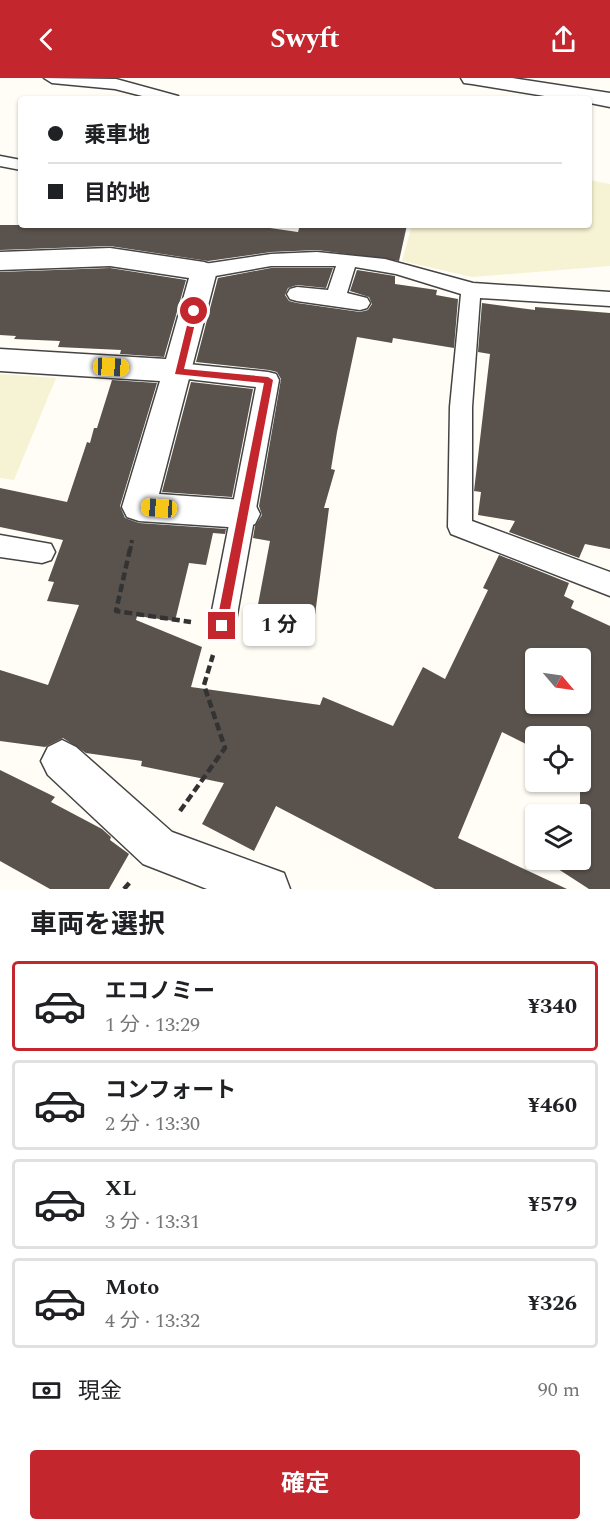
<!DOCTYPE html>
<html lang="ja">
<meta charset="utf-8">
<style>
:root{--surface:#fff;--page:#f6f6f6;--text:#202124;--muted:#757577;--line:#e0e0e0;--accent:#c4262e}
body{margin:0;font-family:Spectral,"Noto Sans JP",serif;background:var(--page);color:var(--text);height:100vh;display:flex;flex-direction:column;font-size:22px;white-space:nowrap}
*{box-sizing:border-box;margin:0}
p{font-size:20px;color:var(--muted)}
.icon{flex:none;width:33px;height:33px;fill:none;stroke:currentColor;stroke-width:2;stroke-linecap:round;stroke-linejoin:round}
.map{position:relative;height:811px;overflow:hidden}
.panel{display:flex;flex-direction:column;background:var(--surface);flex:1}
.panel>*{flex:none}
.hud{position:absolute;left:18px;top:18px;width:574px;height:132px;border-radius:6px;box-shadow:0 2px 4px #0004;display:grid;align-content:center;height:132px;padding:0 30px;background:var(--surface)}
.needle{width:39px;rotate:119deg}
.buttons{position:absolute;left:525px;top:570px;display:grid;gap:12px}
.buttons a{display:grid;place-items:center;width:66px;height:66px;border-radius:6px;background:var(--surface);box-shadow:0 2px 4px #0004;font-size:30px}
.end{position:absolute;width:27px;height:27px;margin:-14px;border:8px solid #c4262e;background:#fff;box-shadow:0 0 0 3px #fff}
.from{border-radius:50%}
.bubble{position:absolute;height:42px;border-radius:6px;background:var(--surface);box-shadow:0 2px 4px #0004;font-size:20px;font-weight:700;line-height:42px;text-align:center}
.car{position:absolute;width:18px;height:36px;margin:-18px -9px;border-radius:8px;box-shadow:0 0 4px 2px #0007;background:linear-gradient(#f5c518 24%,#345 0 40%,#f5c518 0 76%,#345 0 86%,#f5c518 0)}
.hud b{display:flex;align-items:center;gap:21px;height:57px;font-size:22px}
.hud b+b{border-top:2px solid var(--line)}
.hud i{width:15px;height:15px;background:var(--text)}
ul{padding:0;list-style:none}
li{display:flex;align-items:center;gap:18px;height:90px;margin:0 12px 9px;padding:0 18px;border:3px solid var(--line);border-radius:6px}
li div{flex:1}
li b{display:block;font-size:22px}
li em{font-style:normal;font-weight:700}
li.current{border-color:var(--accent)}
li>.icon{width:54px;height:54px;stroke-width:1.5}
h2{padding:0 30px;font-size:27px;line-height:72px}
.pay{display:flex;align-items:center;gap:15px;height:66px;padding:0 30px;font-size:22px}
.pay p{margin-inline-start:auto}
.primary-button{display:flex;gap:12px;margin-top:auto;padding:12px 30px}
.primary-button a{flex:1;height:69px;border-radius:6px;background:var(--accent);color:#fff;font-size:24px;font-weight:700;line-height:69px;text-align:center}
header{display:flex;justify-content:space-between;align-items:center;height:78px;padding:0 30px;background:var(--accent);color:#fff;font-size:27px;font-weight:700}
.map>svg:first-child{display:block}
</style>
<header><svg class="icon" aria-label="back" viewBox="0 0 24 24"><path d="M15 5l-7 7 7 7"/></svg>Swyft<svg class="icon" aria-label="share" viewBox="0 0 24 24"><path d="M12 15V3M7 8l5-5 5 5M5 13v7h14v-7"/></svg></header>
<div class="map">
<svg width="610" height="811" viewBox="0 0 610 811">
<rect width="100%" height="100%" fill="#fffdf5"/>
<g fill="#f6f3d4">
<polygon points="590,102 610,106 610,188 472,199 402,183 412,147 590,147"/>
<polygon points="0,296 56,300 14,402 0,400"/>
</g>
<g fill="#5a524d" fill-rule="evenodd">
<polygon points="0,147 248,147 298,154 300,147 407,147 399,183 317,172 271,174 208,183 110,168 0,172"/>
<polygon points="110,190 186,202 164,279 120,276 121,272 58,269 60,263 14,261 16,258 0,257 0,194"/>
<polygon points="271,190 333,190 326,210 297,207 288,210 285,217 289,223 297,225 360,234 368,232 372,226 369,219 350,213 357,192 395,198 395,206 437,212 436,217 458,221 454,270 393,260 392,265 357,259 337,354 331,391 335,392 324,430 329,430 312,560 253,553 270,463 253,460 255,448 262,437 259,428 281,301 277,294 269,292 196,284 218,200"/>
<polygon points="482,225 535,232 535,229 610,235 610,471 585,466 579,480 509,454 515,443 478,437 481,414 474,413 490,276 478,274"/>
<path d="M112,302L157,305L120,428L125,440L139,445L226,451L225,456L213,455L206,487L189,485L175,543L137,538L136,542L202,569L191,609L320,627L323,619L393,648L423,589L445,601L488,512L483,510L499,477L569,505L564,518L574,523L571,530L610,548V811H589L552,787L555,782H580V736H575L580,725V658H536V671L502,654L458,760L567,811H435L276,728L254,773L202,746L224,705L141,688L142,683L86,675L63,660L45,669L0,663V592L48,607L79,527L47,523L54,504L48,503L63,462L0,449V410L67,424L87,364L90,365L94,350H97ZM536,580H580V626H536Z"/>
<polygon points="191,304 253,311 232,419 162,414"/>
<polygon points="0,692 55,719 51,724 102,751 111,759 110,762 129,776 109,811 50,811 0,783"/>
</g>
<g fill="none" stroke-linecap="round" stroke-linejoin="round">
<g stroke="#444" stroke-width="3">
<g id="lane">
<polygon points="44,0 116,1 178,18 180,21 154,21 115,11 52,5"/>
<polygon points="0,78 21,82 21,92 0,88"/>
<polygon points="317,174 385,181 473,205 610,214 610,228 480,220 472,329 472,443 610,494 610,518 451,456 448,449 450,329 461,216 396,196 355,189 347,215 367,220 370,225 367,230 360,232 297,223 290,221 287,216 290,211 297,209 328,212 336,188 271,188 204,200 197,198 194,193 197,188 204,186 271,176"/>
<polygon points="178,285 268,294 276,296 279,302 235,548 232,557 222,560 212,557 209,548 256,309 170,299 167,293 170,287"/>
<polygon points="0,457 51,466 55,474 51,482 42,485 0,479"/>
</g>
</g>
<g stroke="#444" stroke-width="3">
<g id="street">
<polygon points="461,0 512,0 610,15 610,29 590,25 590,21 563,21 472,6 464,5"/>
<polygon points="110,170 204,184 213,187 217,193 159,416 243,422 255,426 260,436 255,446 243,450 139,443 127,439 122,429 160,303 0,293 0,271 166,281 189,200 110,188 0,192 0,174"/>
<polygon points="62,662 76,669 172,754 284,795 290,811 207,811 143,786 48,697 41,683 48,669"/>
</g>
</g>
<polyline stroke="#333" stroke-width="4" stroke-dasharray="5 3" stroke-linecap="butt" points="130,473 132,462"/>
<g stroke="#333" stroke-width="4.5" stroke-dasharray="8 4" stroke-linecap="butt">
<polyline points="130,471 116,533 191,544"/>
<polyline points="180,733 225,670 204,607 213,577"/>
<polyline points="124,811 131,803"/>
</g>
<use href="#lane" fill="#fff" fill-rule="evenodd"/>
<use href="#street" fill="#fff" fill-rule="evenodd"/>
</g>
<polygon fill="#c4262e" points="191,231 198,233 184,291 268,299 273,302 227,548 222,553 216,548 264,305 175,296"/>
</svg>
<div class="buttons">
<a><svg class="needle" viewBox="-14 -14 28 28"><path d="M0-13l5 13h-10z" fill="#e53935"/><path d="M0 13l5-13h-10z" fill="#757577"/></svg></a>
<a><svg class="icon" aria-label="locate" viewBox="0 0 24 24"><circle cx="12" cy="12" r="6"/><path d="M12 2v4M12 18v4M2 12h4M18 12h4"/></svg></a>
<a><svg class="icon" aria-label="layers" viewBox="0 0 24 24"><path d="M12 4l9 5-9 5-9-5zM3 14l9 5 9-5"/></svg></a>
</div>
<i class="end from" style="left:194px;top:233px"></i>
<i class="end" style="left:222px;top:548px"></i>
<div class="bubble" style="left:243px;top:526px;width:72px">1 分</div>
<i class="car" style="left:111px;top:289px;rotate:93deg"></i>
<i class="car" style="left:159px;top:430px;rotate:274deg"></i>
<div class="hud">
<b><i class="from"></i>乗車地</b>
<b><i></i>目的地</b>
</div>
</div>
<section class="panel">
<h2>車両を選択</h2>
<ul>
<li class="current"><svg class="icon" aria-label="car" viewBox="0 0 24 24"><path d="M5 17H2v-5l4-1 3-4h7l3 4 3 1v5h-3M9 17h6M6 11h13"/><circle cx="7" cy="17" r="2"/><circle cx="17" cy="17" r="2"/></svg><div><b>エコノミー</b><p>1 分 · 13:29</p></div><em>¥340</em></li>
<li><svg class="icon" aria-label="car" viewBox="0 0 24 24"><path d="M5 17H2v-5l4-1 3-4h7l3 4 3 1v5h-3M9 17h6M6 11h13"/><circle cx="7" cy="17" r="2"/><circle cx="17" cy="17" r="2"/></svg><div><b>コンフォート</b><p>2 分 · 13:30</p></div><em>¥460</em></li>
<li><svg class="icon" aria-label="car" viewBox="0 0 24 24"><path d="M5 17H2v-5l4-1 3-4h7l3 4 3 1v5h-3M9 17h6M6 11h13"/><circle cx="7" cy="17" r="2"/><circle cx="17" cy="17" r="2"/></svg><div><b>XL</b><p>3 分 · 13:31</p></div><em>¥579</em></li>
<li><svg class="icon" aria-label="car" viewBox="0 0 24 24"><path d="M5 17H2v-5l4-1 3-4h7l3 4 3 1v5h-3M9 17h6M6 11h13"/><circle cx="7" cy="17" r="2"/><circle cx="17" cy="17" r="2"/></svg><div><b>Moto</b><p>4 分 · 13:32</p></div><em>¥326</em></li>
</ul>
<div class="pay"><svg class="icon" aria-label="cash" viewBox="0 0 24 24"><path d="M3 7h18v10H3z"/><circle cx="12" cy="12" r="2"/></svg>現金<p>90 m</p></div>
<div class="primary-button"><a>確定</a></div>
</section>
